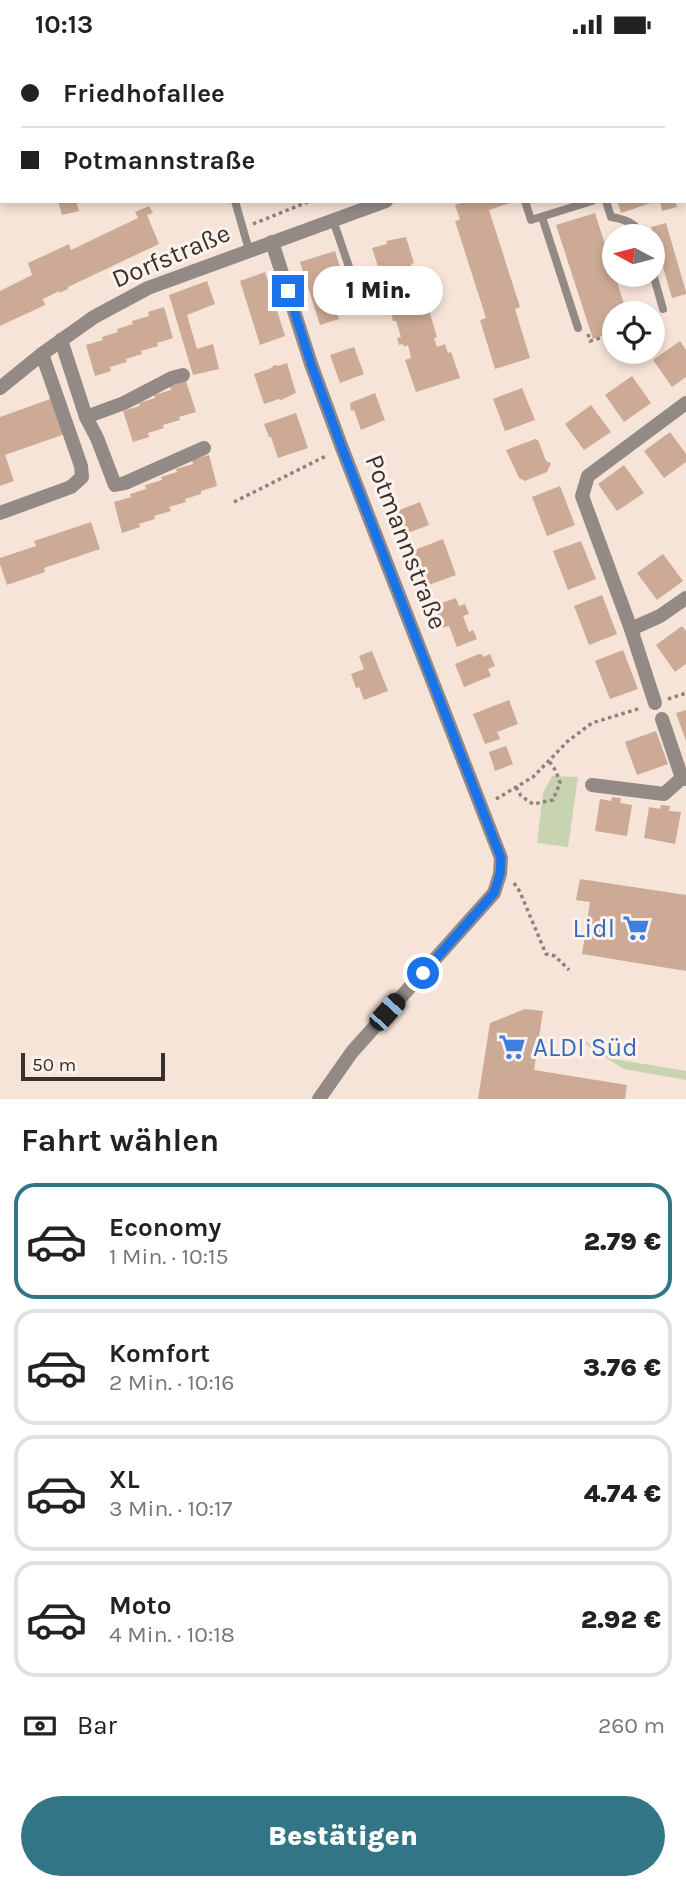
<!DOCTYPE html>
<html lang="de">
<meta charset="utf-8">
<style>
:root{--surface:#fff;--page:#f2f2f2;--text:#222;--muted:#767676;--line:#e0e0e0;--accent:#327586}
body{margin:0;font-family:Karla,sans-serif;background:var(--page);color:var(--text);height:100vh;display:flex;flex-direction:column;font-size:26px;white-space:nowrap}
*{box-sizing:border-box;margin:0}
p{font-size:23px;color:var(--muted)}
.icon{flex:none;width:38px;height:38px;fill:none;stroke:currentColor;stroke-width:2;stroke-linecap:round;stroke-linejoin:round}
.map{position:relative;height:1050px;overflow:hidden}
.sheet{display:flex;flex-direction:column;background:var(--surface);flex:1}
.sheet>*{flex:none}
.hud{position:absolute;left:0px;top:0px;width:686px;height:154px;box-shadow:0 4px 10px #0003;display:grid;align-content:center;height:154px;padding:0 21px;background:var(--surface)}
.needle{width:46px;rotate:277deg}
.tools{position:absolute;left:602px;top:175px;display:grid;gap:14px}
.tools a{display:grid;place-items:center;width:63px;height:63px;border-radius:50%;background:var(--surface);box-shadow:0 4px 10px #0003;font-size:35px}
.scale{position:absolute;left:21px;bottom:18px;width:144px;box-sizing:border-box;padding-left:7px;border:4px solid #38312d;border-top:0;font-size:19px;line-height:24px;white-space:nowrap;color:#38312d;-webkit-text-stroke:5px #fef3ec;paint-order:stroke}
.end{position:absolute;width:32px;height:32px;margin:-16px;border:9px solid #1a73e8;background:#fff;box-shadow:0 0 0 4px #fff}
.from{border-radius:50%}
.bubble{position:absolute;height:49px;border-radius:24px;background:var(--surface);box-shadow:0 4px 10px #0003;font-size:23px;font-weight:800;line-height:49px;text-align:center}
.car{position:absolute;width:21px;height:42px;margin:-21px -10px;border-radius:9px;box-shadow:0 0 5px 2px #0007;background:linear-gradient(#222 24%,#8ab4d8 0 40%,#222 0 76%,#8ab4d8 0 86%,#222 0)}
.hud b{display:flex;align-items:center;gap:24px;height:66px;font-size:26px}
.hud b+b{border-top:2px solid var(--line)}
.hud i{width:18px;height:18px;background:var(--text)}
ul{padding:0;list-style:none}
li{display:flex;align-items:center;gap:21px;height:116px;margin:0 14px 10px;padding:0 7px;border:4px solid var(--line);border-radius:21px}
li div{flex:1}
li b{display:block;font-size:26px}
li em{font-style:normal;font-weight:800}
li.active{border-color:var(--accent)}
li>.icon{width:63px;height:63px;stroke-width:1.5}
h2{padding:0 21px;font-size:32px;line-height:84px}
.pay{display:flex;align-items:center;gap:18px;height:77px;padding:0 21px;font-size:26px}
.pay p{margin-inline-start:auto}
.action{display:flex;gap:14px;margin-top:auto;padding:14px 21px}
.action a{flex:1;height:80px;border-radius:42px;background:var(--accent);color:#fff;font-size:28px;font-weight:800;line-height:80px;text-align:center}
.status{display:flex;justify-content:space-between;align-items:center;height:49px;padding:0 35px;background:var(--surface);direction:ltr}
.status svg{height:19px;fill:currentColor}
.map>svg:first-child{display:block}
</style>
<div class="status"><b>10:13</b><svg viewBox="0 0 49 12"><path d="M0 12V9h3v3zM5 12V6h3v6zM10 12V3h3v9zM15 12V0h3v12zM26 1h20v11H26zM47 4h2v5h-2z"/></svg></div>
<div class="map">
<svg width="686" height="1050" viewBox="0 0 686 1050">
<rect width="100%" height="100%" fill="#f7e4d9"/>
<g fill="#c8d3b1">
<polygon points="552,727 578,728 568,798 537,794 543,744"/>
<polygon points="584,993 615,998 614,1010 686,1022 686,1031 624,1020 592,1000"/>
</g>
<g fill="#ccaa95">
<polygon points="58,152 76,152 79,162 62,166"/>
<polygon points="468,152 516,152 489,161 520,258 515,260 530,309 495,320 480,271 486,269 455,172 460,171 455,156"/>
<polygon points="617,152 654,152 654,153 621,164"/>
<polygon points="660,152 675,152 677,158 662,162"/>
<polygon points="149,157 153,164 147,166 159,195 68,238 68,240 59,244 59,242 43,250 45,256 0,277 0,242 32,226 28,214 69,195 71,201 138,169 135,163"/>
<polygon points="595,164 627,264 614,264 614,283 593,290 556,176"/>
<polygon points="666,174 686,243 686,245 672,249 651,178"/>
<polygon points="406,188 414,214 411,215 415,226 422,227 424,234 421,235 427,253 430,252 433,260 429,261 437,288 434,289 437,298 445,295 448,304 451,303 460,329 416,343 405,311 411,309 408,296 404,298 403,295 399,296 397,289 401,288 396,272 393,272 391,264 393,264 387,245 385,246 383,239 385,239 372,199 387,195 386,192"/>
<polygon points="335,202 345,234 329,239 339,270 320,276 300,213"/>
<polygon points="265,223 285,287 260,296 240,232"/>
<polygon points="207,232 215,255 187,266 197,300 213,295 219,320 193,326 169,246"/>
<polygon points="164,258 173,289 157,294 158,297 141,302 142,305 126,310 127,313 110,318 111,322 95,327 86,296 103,291 102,288 118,283 117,280 133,275 132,272 149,267 148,263"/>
<polygon points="680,292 686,301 686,328 672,338 653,311"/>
<polygon points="354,298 364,325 340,334 330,306"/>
<polygon points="287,314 296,344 281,351 279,350 264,355 254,325 269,320 275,316 278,317"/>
<polygon points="632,327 651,354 624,373 605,346"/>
<polygon points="186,332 196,363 179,368 180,371 163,376 164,379 148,384 149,388 133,393 123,362 140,357 139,354 155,349 154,346 171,341 170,337"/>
<polygon points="522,339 535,371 505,382 493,350"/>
<polygon points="375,344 385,371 361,381 354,361 351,362 350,354"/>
<polygon points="53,349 65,385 5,406 14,432 0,437 0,368"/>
<polygon points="591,356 611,383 584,401 565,375"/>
<polygon points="296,364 308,399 278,409 271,388 269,388 264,375"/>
<polygon points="670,383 686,405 686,413 664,429 644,402"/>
<polygon points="535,390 538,391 546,412 551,414 547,423 525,432 519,429 506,401"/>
<polygon points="209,406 217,437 201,442 201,445 185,450 186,453 169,458 171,462 154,467 155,470 139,475 140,478 122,484 114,453 131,448 130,445 146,440 145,436 162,431 161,428 177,423 176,420 193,415 192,411"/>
<polygon points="624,416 644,444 617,462 598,435"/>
<polygon points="560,437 575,476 547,487 532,448"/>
<polygon points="420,453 429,476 405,485 397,462"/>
<polygon points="91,473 100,500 44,519 45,523 7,536 0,515 0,509 36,497 34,492"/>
<polygon points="443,490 456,526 426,537 412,502"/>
<polygon points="581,492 596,530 568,541 553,502"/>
<polygon points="663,505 683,532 657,551 637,524"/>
<polygon points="602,546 617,585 589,596 574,557"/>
<polygon points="456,549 459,557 465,555 469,565 463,567 469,583 473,581 477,590 457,598 449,577 441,579 433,557"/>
<polygon points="682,577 686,582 686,615 675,623 656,596"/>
<polygon points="623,601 638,640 610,650 595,612"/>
<polygon points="372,602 388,642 364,651 359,638 356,639 351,625 364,620 359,607"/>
<polygon points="479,605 482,605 483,608 490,605 495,617 488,620 491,627 464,638 455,615"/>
<polygon points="509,651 518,675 497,683 500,690 485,695 473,665"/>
<polygon points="686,661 686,692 676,664"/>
<polygon points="656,682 668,715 637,726 625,693"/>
<polygon points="506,697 513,715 495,722 489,703"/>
<polygon points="612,748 621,749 620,754 632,756 627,787 595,782 600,750 611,752"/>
<polygon points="661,756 670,757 669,762 681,763 675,795 644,789 649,758 660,760"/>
<polygon points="580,830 686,846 686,922 582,905 590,853 576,851"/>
<polygon points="525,960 543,962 534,1021 627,1036 625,1050 478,1050 490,974"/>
</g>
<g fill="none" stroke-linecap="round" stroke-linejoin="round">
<g stroke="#8f837b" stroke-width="3.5" stroke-dasharray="3.5 3.5" stroke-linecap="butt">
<polyline points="567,0 568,2"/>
<polyline points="253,175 310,152"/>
<polyline points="588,285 590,292 614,285"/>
<polyline points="234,453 328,406"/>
<polyline points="668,650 686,644"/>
<polyline points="516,738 521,747 533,755 553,751 560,734 556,722 549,712"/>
<polyline points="496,750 533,728 568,692 592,674 641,659"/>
<polyline points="514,834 520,843 546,905 555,907 569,921"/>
</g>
<g stroke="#938a86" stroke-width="8">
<polyline points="199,0 199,2"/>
<polyline points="235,152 249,201"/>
<polyline points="525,152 531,171 592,152"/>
<path d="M606,152L611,168C624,170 637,174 641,187"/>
<polyline points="542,168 578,279"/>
<polyline points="333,171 361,253"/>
<polyline points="653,225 663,260"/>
</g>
<g stroke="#938a86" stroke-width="14">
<polyline points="661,0 661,2"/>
<polyline points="125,2 131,0"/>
<polyline points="684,32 686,31"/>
<polyline points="0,34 2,34"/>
<polyline points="272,193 311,315 342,399 501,809 500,825 494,844 352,1003 319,1050"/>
<polyline points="61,291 86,368 97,389 115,436 125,434 204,399"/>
<polyline points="0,339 42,305 94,268 148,239 386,152"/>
<polyline points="686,354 588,427 582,447 631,580 660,567 686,549"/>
<polyline points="86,368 124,354 172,329 183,326"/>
<polyline points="0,464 71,438 82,428 81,417 42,305"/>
<polyline points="631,580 655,654"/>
<polyline points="662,670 682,729 686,730"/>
<polyline points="592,736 664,745 682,729"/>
</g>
</g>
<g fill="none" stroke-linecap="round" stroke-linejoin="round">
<polyline stroke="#1a73e8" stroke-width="9" points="288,242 311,315 342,399 501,809 500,825 494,844 423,924"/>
</g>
<defs>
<g id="supermarket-bare" transform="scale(2.1)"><path d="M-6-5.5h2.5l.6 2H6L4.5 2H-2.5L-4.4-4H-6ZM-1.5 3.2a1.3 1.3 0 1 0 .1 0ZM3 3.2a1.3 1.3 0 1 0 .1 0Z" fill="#3f7fe0" stroke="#fef3ec" stroke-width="2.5" paint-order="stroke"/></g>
</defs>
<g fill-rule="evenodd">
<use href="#supermarket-bare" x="636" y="879"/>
<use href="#supermarket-bare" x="512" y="998"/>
</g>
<g text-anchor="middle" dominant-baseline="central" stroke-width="6" stroke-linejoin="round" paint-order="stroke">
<g font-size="26" fill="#38312d" stroke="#fef3ec">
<text transform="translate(171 207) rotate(-23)">Dorfstraße</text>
<text transform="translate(406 493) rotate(69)">Potmannstraße</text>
</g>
<g font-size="26" fill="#366cbe" stroke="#fef3ec" text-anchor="end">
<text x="615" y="879">Lidl</text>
<text x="533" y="998" text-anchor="start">ALDI Süd</text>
</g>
</g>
</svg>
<div class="tools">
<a><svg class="needle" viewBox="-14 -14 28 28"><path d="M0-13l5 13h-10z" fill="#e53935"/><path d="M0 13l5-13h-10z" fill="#767676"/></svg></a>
<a><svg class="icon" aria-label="locate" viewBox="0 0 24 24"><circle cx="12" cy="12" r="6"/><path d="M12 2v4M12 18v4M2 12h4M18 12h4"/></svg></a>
</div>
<div class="scale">50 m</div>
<i class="end from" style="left:423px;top:924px"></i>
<i class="end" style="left:288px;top:242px"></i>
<div class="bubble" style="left:313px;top:217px;width:130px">1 Min.</div>
<i class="car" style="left:387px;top:963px;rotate:42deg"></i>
<div class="hud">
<b><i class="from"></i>Friedhofallee</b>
<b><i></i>Potmannstraße</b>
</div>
</div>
<section class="sheet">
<h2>Fahrt wählen</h2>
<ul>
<li class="active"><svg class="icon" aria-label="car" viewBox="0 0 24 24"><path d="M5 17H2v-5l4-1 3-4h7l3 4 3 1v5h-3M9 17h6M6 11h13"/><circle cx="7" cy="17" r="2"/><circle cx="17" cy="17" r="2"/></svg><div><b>Economy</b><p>1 Min. · 10:15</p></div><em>2.79 €</em></li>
<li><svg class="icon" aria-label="car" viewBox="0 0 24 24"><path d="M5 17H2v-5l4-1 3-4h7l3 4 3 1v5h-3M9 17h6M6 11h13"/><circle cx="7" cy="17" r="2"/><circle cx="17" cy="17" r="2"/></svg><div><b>Komfort</b><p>2 Min. · 10:16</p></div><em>3.76 €</em></li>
<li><svg class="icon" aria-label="car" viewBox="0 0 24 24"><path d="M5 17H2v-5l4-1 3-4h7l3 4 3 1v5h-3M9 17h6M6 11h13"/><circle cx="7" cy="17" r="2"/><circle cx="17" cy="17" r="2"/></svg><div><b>XL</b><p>3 Min. · 10:17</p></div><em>4.74 €</em></li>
<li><svg class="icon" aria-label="car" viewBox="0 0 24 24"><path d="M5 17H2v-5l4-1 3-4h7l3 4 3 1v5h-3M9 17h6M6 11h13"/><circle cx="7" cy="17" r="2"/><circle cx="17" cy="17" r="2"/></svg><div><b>Moto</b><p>4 Min. · 10:18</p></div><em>2.92 €</em></li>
</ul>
<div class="pay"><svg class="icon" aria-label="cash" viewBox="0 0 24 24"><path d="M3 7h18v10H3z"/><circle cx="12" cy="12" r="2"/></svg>Bar<p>260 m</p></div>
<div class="action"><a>Bestätigen</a></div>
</section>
